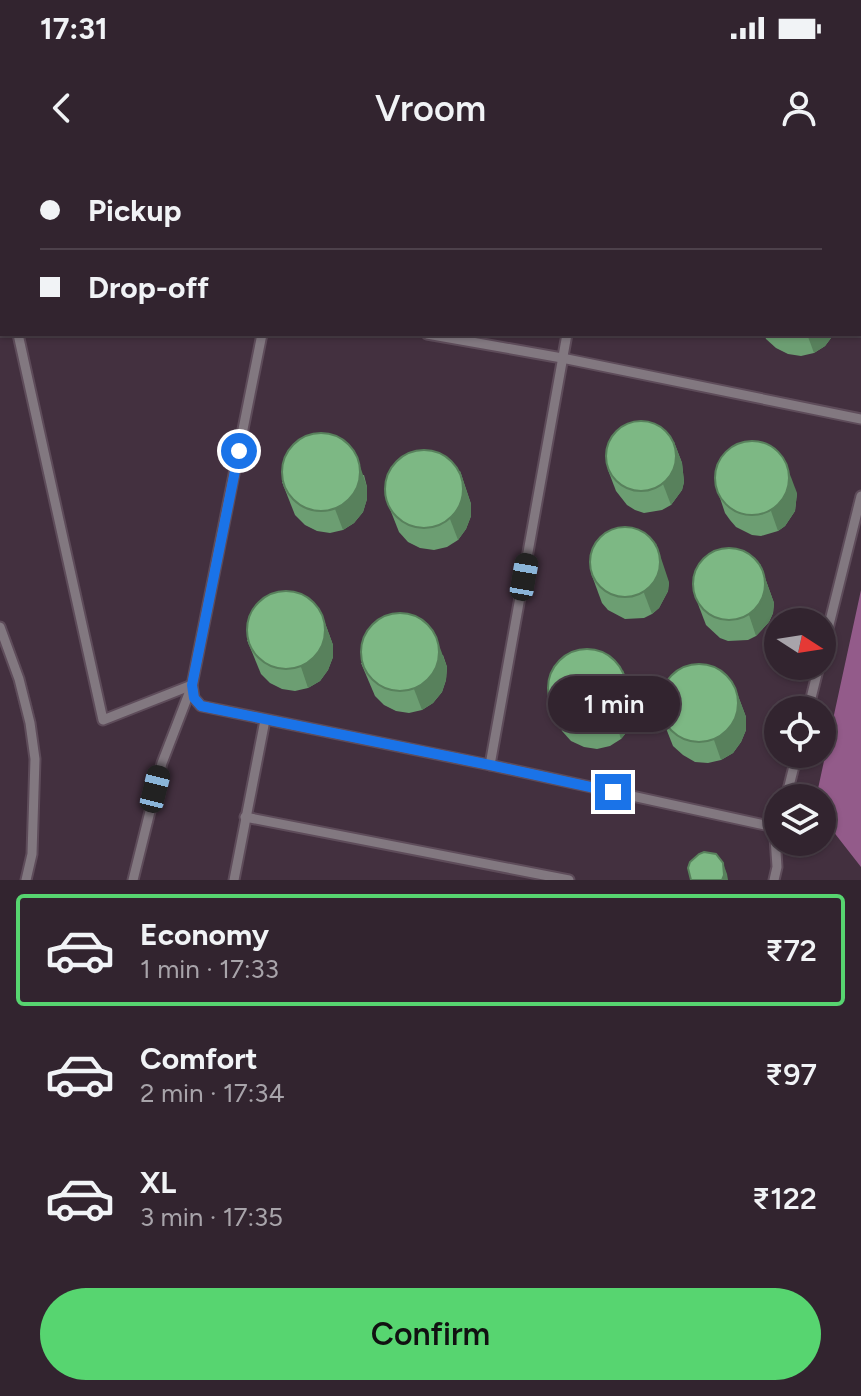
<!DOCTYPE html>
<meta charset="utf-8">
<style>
:root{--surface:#32242f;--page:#3a2c37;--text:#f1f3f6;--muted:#a8a4aa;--line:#4d414b;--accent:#57d570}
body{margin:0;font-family:Figtree,sans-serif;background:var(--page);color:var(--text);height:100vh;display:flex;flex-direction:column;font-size:30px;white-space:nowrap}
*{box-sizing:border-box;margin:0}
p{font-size:26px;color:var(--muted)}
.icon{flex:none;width:44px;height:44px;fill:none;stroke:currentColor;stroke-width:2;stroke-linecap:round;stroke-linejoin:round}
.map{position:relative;height:720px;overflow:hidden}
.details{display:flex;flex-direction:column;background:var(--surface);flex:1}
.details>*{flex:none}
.guide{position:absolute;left:0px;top:0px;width:862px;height:176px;box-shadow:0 2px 6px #0004,0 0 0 2px var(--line);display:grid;align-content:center;height:176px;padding:0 40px;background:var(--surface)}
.needle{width:52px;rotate:102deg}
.buttons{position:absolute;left:764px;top:448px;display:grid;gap:16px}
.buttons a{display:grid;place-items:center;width:72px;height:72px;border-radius:50%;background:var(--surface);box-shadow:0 2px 6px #0004,0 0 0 2px var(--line);font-size:40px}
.end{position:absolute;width:36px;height:36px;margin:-18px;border:10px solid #1a73e8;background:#fff;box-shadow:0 0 0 4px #fff}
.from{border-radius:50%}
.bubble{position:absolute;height:56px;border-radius:28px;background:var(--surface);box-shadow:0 2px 6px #0004,0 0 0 2px var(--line);font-size:26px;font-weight:600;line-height:56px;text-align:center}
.car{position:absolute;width:24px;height:48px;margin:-24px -12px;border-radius:10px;box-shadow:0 0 6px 2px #0007;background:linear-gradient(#222 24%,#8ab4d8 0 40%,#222 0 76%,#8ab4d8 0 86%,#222 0)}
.guide b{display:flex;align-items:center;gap:28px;height:76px;font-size:30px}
.guide b+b{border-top:2px solid var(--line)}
.guide i{width:20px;height:20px;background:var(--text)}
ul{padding:14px 0 0;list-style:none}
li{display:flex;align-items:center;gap:24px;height:112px;margin:0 16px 12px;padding:0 24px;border:4px solid transparent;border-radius:8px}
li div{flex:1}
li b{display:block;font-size:30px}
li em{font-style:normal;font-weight:600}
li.selected{border-color:var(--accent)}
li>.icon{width:72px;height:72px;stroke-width:1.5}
.cta{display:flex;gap:16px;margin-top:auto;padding:16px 40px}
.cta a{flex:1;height:92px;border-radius:48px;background:var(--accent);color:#111;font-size:32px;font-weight:600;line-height:92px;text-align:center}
.status{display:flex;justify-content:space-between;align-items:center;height:56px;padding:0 40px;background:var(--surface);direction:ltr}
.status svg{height:22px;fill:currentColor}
header{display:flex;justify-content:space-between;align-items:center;height:104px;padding:0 40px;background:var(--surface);font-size:36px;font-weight:600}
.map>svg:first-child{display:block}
</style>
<div class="status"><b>17:31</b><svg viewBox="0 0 49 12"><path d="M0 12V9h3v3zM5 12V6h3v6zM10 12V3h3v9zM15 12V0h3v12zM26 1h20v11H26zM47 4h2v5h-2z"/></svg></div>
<header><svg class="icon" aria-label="back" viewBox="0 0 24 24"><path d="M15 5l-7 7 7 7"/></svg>Vroom<svg class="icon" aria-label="person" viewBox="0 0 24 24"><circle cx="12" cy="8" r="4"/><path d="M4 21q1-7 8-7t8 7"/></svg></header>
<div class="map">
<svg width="861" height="720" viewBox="0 0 861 720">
<rect width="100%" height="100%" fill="#43303f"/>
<polygon fill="#935b8a" points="861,430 861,707 822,657 822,638 816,638"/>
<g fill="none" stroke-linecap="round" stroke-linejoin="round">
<g stroke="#5e4c5a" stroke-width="13">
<g id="lane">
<polyline points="133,2 134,0"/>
<polyline points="247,2 247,0"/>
<polyline points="601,2 602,0"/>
<polyline points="0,90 2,99"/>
<polyline points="18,174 103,560 192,525"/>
<polyline points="262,174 192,525 194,538 201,546 490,605 765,665 774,662 778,657"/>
<polyline points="427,174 562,198 861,259"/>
<polyline points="0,467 19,519 30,563 35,599 32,694 26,720"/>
<polyline points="822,493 861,336"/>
<polyline points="808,550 819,506"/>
<polyline points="490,605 567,174"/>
<polyline points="786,638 797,594"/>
<polyline points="245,657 569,720"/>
<polyline points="133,720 162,603 191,528"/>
<polyline points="234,720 265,560"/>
<polyline points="774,720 777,707 774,662"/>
</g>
</g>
<use href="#lane" stroke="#827880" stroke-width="9"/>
</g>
<g fill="#6c9e72">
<polygon points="797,0 861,0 861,11 860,12 860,2 798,2"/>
<polygon points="764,174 834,174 825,186 814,193 801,196 788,194 776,188 766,179"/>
<polygon points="674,282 682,303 684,322 682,330 671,345 662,350 644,353 635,350 627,345 616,331 608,310"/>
<polygon points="460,311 471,344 471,356 466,369 458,380 447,387 434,390 420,388 408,382 399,372 386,339"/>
<polygon points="364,315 367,327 367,339 363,352 354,363 343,370 330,373 317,371 305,365 295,355 282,322"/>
<polygon points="718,332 797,333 795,351 785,366 778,371 761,376 752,375 736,367 730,360 725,353"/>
<polygon points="760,404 774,443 773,453 769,462 756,476 748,480 728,481 720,478 706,465 698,444"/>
<polygon points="591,413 669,422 668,431 659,448 652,454 644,458 625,459 608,450 602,443"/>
<polygon points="321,452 333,485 333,497 328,510 320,521 308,528 295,531 282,529 270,523 261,514 247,480"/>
<polygon points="443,495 447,507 446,520 442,532 433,543 422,550 409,553 396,551 384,545 375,536 361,503"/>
<polygon points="734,525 746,557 746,570 741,582 733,593 721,600 708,603 695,602 683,595 673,586 660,553"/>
<polygon points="631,531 634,543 634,555 630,568 621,579 610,586 597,589 584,587 571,581 562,571 549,538"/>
</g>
<g fill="#58815c">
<polygon points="840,0 861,0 861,11 860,12 860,2 841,2"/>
<polygon points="807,174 834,174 825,186 814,193"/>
<polygon points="674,282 682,303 684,322 682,330 671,345 663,324"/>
<polygon points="356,294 367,327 367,339 363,352 354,363 343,370 335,349"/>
<polygon points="460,311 471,344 471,356 466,369 458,380 450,359"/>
<polygon points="789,312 797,333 795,351 785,366 778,371 771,351"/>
<polygon points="656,383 669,422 668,431 659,448 652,454 644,433"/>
<polygon points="760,404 774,443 773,453 769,462 756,476 749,455"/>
<polygon points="321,452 333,485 333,497 328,510 320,521 308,528 301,507"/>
<polygon points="435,474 447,507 446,520 442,532 433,543 422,550 414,529"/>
<polygon points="623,510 634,543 634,555 630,568 621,579 614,558"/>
<polygon points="734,525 746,557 746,570 741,582 733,593 721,600 714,580"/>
<polygon points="723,703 727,714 728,720 722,720"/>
</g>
<g fill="#7db884" stroke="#58815c" stroke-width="2">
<polygon points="322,0 355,0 358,2 318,2"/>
<polygon points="812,0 838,0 830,2"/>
<circle cx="641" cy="296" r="35"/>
<circle cx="321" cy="312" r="39"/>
<circle cx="752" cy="318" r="37"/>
<circle cx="424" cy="329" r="39"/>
<circle cx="625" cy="402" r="35"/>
<circle cx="729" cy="424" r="36"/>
<circle cx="286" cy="470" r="39"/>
<circle cx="400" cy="492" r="39"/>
<circle cx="587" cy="528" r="39"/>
<circle cx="699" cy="543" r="39"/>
<polygon points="704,692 716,694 723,703 724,715 722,720 691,720 688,708 690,702 699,694"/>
</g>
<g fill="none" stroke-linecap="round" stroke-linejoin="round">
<polyline stroke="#1a73e8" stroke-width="10" points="239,291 192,525 194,538 201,546 490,605 613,632"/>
</g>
</svg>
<div class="buttons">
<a><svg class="needle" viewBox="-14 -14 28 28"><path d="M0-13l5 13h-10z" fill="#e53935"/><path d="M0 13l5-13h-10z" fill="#a8a4aa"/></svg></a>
<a><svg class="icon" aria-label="locate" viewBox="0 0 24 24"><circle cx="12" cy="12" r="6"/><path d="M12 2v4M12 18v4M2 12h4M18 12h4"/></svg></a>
<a><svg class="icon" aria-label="layers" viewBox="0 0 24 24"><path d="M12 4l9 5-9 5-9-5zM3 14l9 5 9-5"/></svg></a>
</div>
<i class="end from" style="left:239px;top:291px"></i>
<i class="end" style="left:613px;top:632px"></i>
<div class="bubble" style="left:548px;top:516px;width:132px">1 min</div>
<i class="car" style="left:524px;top:417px;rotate:10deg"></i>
<i class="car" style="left:155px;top:629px;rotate:14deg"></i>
<div class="guide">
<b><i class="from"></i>Pickup</b>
<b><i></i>Drop-off</b>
</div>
</div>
<section class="details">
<ul>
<li class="selected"><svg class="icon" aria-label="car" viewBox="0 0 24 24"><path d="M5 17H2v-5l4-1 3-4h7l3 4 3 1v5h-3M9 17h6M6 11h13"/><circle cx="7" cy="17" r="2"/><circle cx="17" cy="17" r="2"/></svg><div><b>Economy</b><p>1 min · 17:33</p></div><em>₹72</em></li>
<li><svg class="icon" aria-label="car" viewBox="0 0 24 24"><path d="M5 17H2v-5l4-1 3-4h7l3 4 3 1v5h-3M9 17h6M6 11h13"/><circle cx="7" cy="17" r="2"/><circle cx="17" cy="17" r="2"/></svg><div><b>Comfort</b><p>2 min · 17:34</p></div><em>₹97</em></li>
<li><svg class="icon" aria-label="car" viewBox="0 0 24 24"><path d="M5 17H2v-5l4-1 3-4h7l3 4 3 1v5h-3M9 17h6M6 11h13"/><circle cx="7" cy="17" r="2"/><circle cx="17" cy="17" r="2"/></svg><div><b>XL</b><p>3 min · 17:35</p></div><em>₹122</em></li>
</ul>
<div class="cta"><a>Confirm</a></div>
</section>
